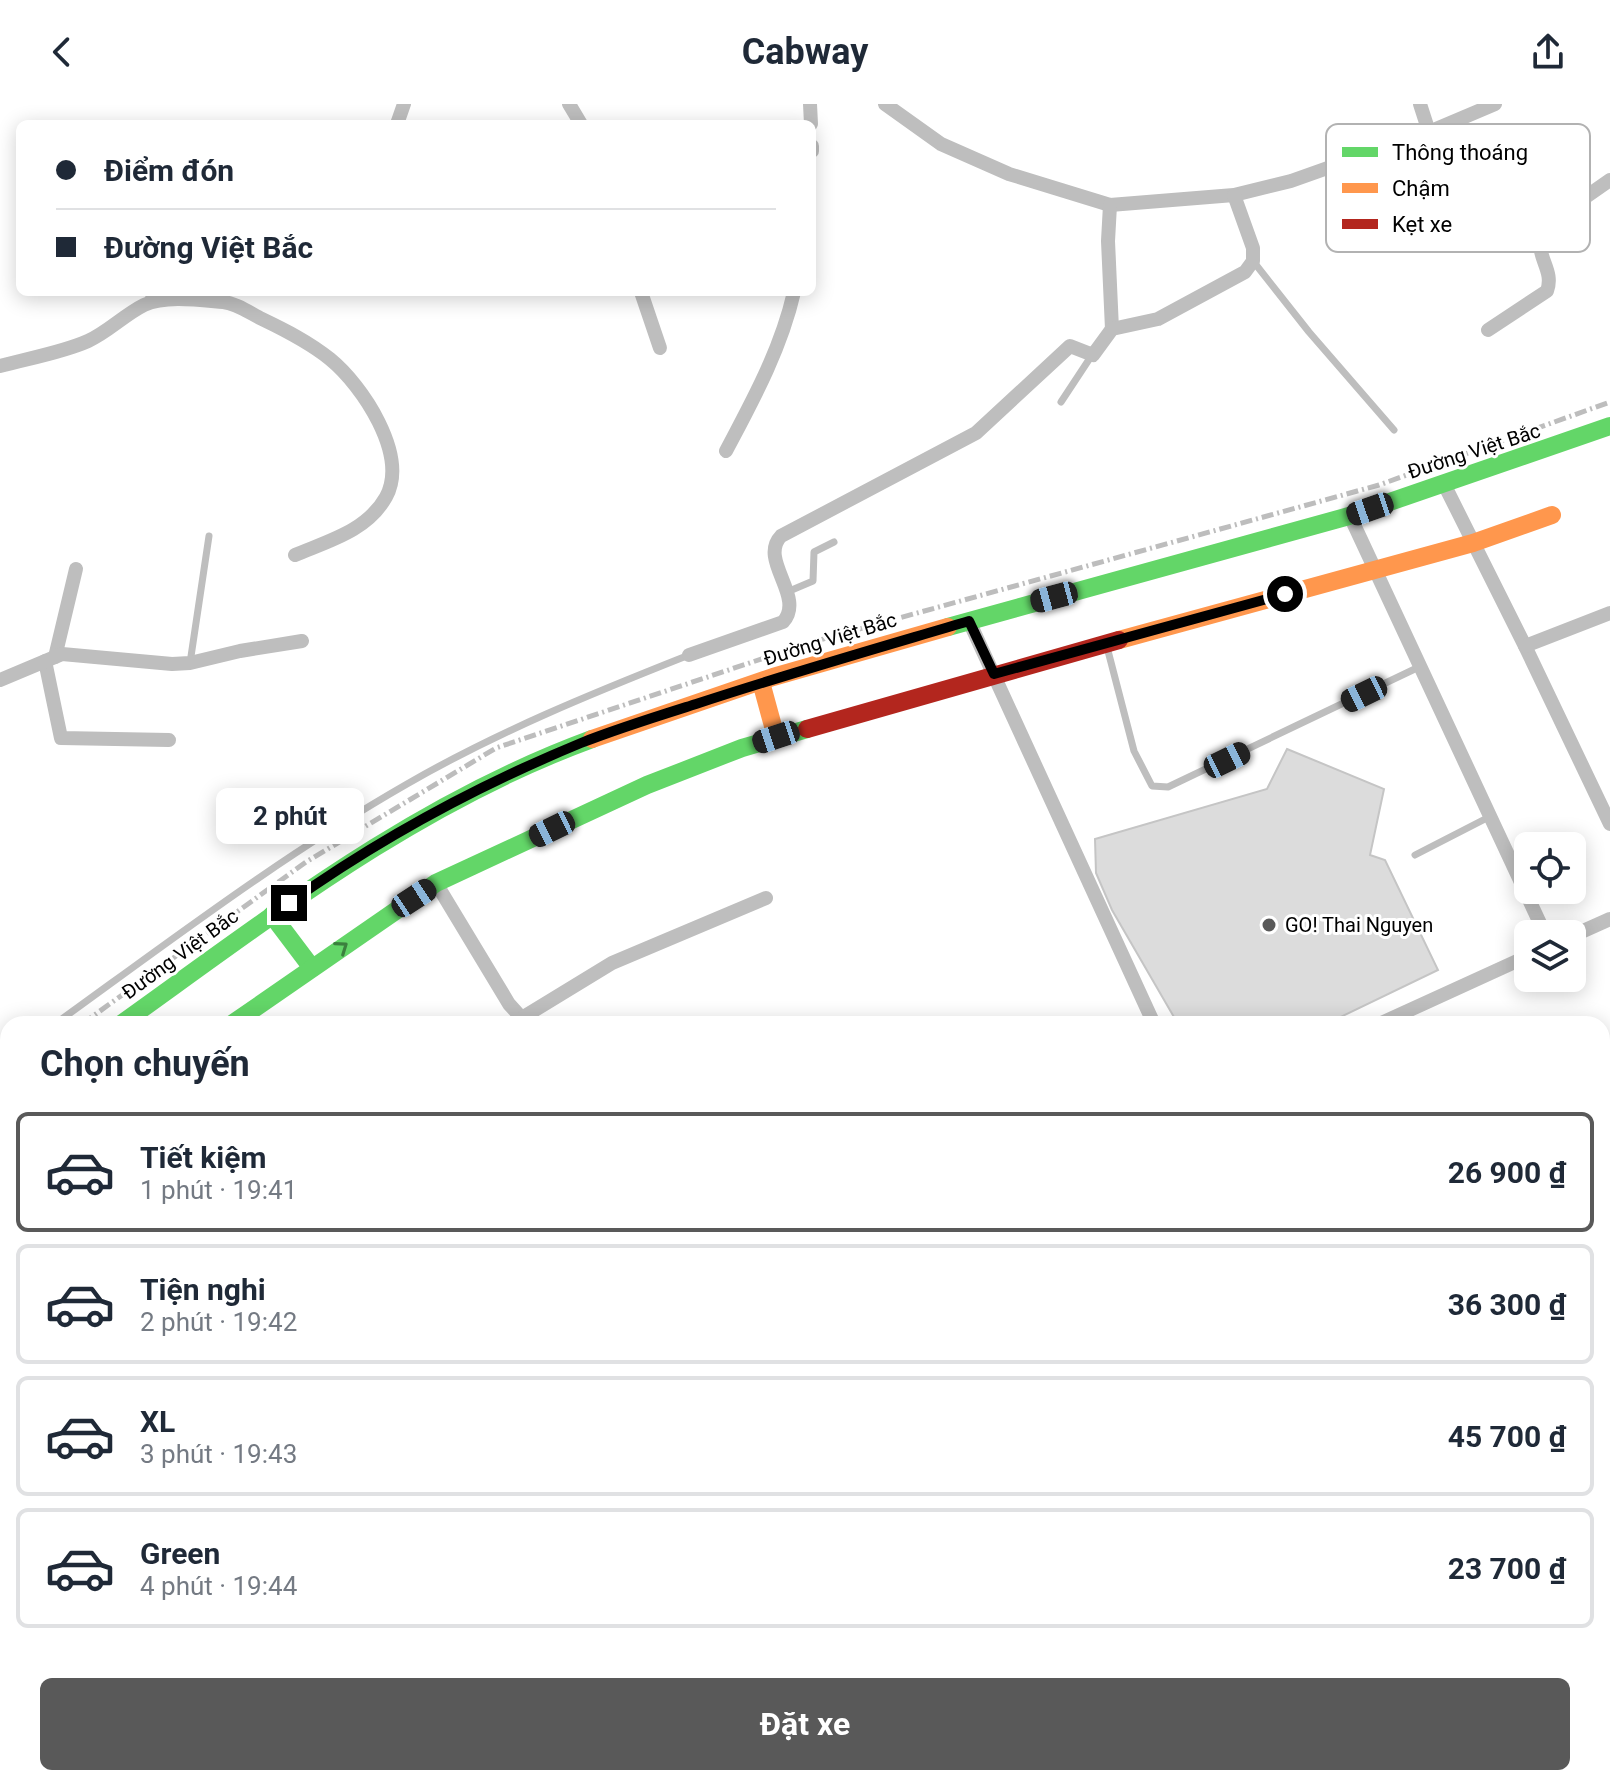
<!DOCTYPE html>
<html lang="vi">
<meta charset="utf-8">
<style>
:root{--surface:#fff;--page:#f2f2f3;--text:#1f2937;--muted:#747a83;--line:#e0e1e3;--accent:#595959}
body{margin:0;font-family:Roboto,sans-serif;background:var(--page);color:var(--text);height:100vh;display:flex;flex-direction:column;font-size:30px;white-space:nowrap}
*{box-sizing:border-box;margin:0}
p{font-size:26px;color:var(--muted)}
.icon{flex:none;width:44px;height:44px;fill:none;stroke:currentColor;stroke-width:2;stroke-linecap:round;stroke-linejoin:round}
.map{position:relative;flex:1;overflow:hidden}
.side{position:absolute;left:0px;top:912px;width:1610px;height:770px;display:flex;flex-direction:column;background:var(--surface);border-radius:24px 24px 0 0;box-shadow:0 4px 20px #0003}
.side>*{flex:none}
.hud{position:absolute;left:16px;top:16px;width:800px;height:176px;border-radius:12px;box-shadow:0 4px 20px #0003;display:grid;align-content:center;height:176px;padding:0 40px;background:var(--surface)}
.fabs{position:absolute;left:1514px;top:728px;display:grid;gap:16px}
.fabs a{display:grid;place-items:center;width:72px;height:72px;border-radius:12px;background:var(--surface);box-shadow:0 4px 20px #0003;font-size:40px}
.end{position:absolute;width:36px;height:36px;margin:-18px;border:10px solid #000;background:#fff;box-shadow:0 0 0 4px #fff}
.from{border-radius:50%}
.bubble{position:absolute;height:56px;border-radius:12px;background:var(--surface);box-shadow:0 4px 20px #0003;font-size:26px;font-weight:700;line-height:56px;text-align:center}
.car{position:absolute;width:24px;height:48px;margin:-24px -12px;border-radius:10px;box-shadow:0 0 6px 2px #0007;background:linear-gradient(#222 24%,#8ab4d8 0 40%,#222 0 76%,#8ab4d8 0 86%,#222 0)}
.hud b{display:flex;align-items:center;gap:28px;height:76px;font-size:30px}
.hud b+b{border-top:2px solid var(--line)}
.hud i{width:20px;height:20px;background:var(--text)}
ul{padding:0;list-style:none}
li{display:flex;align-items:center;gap:24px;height:120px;margin:0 16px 12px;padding:0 24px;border:4px solid var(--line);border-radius:12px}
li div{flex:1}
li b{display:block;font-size:30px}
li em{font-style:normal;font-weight:700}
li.on{border-color:var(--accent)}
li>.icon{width:72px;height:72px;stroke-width:1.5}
h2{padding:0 40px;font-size:36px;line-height:96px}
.button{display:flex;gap:16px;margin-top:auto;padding:16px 40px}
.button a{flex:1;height:92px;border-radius:12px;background:var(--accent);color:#fff;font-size:32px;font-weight:700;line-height:92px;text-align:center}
header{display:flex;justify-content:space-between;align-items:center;height:104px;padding:0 40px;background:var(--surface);font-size:36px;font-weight:700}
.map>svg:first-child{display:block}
</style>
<header><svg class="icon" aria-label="back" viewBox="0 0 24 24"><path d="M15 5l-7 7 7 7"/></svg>Cabway<svg class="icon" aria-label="share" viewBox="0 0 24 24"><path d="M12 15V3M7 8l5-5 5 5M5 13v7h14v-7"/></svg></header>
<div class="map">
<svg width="1610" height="1681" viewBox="0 0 1610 1681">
<rect width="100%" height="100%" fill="#fff"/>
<polygon fill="#dcdcdc" stroke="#c5c5c5" stroke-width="2" points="1287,645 1384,685 1370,751 1385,756 1438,866 1326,920 1178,920 1112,806 1096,769 1095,735 1267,685"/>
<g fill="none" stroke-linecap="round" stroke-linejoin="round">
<g stroke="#bebebe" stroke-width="7">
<path d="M1424,30C1438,66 1458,86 1483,114"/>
<polyline points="1253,157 1309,228 1394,326"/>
<polyline points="146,188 154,197"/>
<polyline points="1061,298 1092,251"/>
<polyline points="787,488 813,477 814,448 834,438"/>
<polyline points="1107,543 1134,647 1152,682 1168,683 1419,563"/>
<polyline points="190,559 209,432"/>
<polyline points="1415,751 1489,713"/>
<path d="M55,920C170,837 283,751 407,680C497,628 593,589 689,551"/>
<polyline points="0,959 8,954"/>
<polyline points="1602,1544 1610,1556"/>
<polyline points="1602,1672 1610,1654"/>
<polyline points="762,1674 772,1681"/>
<polyline points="1326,1674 1342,1681"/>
<polyline points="182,1681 186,1674"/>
<polyline points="861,1681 867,1674"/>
<polyline points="1419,1681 1425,1674"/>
</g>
<g stroke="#bebebe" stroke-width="14">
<polyline points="569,0 581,20"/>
<polyline points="810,0 811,20"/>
<polyline points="885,0 941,40 1009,70 1110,101 1234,91 1291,77 1429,28 1495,0"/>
<polyline points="1420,0 1429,28"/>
<polyline points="397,20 404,0"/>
<polyline points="812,42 812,47"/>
<polyline points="1110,101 1108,137 1112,225"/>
<polyline points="641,188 660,244"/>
<path d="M1488,226L1547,187C1556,162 1528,150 1547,120L1610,76"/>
<path d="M0,262C29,254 61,249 88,237C108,228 124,211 144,201C165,191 200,196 223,198C236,199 250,209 262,215C285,226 309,238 330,255C362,281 409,351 386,393C367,427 328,437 295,451"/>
<path d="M726,347C753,296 781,245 794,188"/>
<polyline points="1443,378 1525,542 1610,720"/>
<polyline points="1350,412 1545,830"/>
<polyline points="969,517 1154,920"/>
<polyline points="1525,542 1610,509"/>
<path d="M689,551L783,518C806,493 758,456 781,432L976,329L1070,242L1093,251L1112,225L1158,215L1245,168L1253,157V144L1234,91"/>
<polyline points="55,553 76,465"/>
<polyline points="45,557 61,634 169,636"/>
<polyline points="0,576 62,550 172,560 190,559 240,547 302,537"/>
<polyline points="436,779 509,900 527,920"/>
<polyline points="1572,832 1610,815"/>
<polyline points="512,920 612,859 766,794"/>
<polyline points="1379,920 1528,852"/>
<polyline points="0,1085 8,1079"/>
<polyline points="0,1156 8,1155"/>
<polyline points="1602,1265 1610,1261"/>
<polyline points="1602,1275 1610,1291"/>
<polyline points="0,1465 8,1461"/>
<polyline points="1602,1529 1610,1525"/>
<polyline points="317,1674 325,1681"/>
<polyline points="227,1681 233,1674"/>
<polyline points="597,1681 600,1674"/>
<polyline points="1029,1681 1032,1674"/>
<polyline points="1433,1681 1436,1674"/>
</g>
<g stroke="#63d668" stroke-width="18">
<polyline points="948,523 1349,412 1610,322"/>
<polyline points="272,811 312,864"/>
<path d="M121,920C272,812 415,700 592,635"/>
<polyline points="232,920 436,779 647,681 742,644 807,625"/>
</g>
<g stroke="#ff974d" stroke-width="18">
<polyline points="1119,536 1473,439 1552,411"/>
<polyline points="761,578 776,633"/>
<polyline points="592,635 773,573 948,523"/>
<polyline points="0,1008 8,1002"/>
</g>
<polyline stroke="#b3261e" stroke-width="18" points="807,625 1119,536"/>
<g stroke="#bdbdbd" stroke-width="5" stroke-dasharray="12 4 2 4" stroke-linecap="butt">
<polyline points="82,920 306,758 496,644 809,539 1379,381 1610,298"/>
<polyline points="0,979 8,973"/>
</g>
</g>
<defs><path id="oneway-chevron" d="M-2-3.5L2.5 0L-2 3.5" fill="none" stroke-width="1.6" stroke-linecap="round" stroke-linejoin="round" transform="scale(2)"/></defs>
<use stroke="#3b803e" href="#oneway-chevron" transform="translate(342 843) rotate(-35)"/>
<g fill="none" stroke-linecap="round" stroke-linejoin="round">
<path stroke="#000" stroke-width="10" d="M289,799C379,735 479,681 581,639C619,624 658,612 696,600C787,570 878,544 969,517L994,570L1285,490"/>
</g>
<circle fill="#595959" stroke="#fff" stroke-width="3" cx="1269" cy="821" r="8"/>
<g text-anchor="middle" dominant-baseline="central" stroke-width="6" stroke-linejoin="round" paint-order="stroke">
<g font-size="20" fill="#000" stroke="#fff">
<text transform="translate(1474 347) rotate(-18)">Đường Việt Bắc</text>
<text transform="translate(830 535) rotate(-17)">Đường Việt Bắc</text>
<text transform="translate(180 850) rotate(-36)">Đường Việt Bắc</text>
</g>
<g font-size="20" fill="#000" stroke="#fff" text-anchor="start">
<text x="1285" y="821">GO! Thai Nguyen</text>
</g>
</g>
<rect x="1326" y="20" width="264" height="128" rx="12" fill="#fff" stroke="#b2b2b2" stroke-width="2"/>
<rect x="1342" y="43" width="36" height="10" fill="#63d668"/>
<rect x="1342" y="79" width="36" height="10" fill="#ff974d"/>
<rect x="1342" y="115" width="36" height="10" fill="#b3261e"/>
<g font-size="22" fill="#000">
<text x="1392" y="56">Thông thoáng</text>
<text x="1392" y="92">Chậm</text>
<text x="1392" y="128">Kẹt xe</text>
</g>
</svg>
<div class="fabs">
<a><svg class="icon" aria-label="locate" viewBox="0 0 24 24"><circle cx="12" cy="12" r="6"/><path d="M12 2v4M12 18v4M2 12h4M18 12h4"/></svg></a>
<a><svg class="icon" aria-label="layers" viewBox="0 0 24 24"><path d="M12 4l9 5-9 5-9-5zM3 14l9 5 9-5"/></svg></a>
</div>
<i class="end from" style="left:1285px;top:490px"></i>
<i class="end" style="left:289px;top:799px"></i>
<div class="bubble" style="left:216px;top:684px;width:148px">2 phút</div>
<i class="car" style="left:1370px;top:405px;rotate:251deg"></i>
<i class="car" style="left:1054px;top:493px;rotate:255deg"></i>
<i class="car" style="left:1364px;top:590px;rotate:244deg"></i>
<i class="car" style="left:776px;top:633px;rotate:252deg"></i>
<i class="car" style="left:1227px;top:656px;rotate:64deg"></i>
<i class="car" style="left:552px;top:725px;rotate:244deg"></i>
<i class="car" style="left:414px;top:794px;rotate:57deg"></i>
<div class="hud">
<b><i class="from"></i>Điểm đón</b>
<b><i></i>Đường Việt Bắc</b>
</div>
<section class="side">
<h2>Chọn chuyến</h2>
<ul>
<li class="on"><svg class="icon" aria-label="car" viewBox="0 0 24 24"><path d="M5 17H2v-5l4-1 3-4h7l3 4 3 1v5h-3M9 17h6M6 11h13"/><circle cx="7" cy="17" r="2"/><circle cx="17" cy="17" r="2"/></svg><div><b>Tiết kiệm</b><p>1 phút · 19:41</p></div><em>26 900 ₫</em></li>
<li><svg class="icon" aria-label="car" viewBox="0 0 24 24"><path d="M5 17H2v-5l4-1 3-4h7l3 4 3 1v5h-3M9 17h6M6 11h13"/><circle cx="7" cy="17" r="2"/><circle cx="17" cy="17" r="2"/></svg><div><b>Tiện nghi</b><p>2 phút · 19:42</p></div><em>36 300 ₫</em></li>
<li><svg class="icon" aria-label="car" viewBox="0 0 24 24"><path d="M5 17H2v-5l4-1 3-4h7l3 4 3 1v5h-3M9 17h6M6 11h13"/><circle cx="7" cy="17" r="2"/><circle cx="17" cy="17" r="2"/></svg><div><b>XL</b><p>3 phút · 19:43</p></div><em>45 700 ₫</em></li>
<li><svg class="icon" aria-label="car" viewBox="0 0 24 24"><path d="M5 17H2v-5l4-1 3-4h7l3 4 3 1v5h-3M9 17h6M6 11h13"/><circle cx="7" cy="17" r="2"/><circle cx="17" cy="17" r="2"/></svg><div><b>Green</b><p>4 phút · 19:44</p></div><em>23 700 ₫</em></li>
</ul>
<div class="button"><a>Đặt xe</a></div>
</section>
</div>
